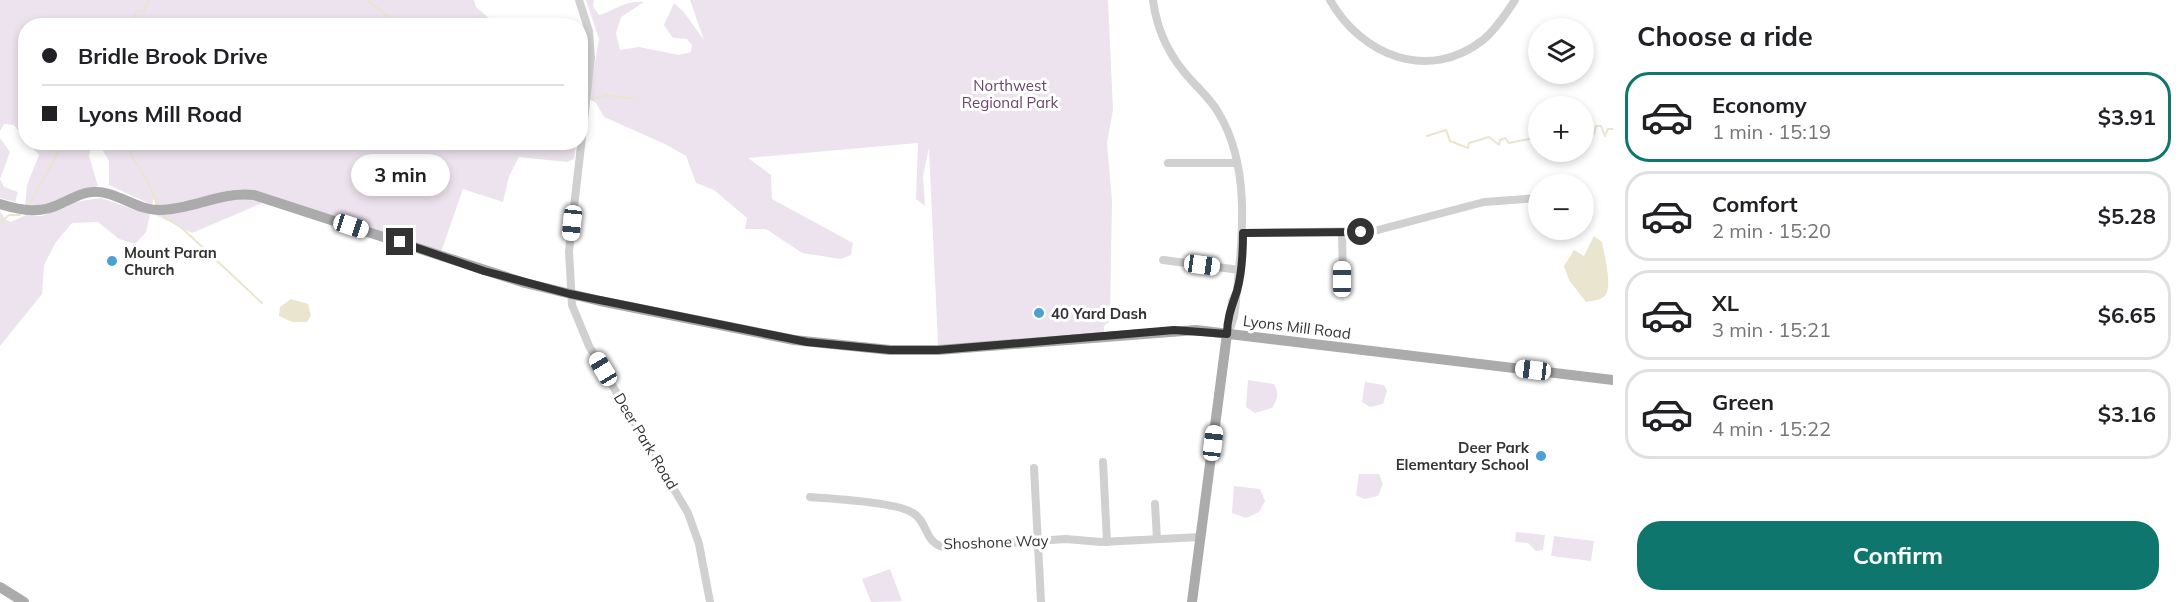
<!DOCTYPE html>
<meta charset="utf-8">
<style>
:root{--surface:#fff;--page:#f6f6f6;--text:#202124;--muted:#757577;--line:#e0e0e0;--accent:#0f766e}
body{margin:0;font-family:Mulish,sans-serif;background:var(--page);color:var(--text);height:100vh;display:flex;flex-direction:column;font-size:22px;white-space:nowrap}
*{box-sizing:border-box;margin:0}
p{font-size:20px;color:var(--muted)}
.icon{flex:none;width:33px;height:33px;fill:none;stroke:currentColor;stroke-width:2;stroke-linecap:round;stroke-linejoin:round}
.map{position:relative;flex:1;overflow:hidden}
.side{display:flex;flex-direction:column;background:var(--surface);width:570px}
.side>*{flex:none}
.hud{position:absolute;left:18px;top:18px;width:570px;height:132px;border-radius:24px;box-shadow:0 3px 9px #0003;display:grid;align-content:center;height:132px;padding:0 24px;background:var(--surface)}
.buttons{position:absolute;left:1528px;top:18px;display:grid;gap:12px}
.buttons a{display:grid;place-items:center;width:66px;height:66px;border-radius:50%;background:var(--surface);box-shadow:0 3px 9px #0003;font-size:30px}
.end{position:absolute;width:27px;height:27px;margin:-14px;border:8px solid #333;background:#fff;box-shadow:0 0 0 3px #fff}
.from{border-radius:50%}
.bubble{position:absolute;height:42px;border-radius:21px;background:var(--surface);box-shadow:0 3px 9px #0003;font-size:20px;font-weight:700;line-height:42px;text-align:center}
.car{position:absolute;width:18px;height:36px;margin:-18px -9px;border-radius:8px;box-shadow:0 0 4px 2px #0007;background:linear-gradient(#fff 24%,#345 0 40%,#fff 0 76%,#345 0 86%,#fff 0)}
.hud b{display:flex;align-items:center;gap:21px;height:57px;font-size:22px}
.hud b+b{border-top:2px solid var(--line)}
.hud i{width:15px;height:15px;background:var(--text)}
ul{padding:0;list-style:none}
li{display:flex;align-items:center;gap:18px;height:90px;margin:0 12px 9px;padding:0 12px;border:3px solid var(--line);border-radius:24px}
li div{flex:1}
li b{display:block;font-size:22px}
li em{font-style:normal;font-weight:700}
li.active{border-color:var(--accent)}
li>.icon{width:54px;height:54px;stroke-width:1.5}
h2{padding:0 24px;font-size:27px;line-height:72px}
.button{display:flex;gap:12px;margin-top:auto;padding:12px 24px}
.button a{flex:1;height:69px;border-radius:24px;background:var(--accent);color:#fff;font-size:24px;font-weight:700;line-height:69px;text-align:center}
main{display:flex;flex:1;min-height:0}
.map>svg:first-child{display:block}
</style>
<main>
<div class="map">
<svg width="1613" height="602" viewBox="0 0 1613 602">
<rect width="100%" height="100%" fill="#fff"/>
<g fill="#ede3ee">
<polygon points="0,0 474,0 476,7 497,25 26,26 25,139 14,125 4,124 0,131"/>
<path d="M586,0H594L593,6L599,15C617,10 624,0 644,2L621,17L616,33L620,50L639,47L679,55L691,52L692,45L687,39L673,38L664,25L674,3L683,11L704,40L690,0H1108L1113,110L1107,143L1112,201L1110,321L1104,326V333L938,345L929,148L923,176L925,206L916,199L918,143L748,158L771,175L772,199L853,243L851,255L841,259L802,253L766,229H745L747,218L714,190L696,183L686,156L665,144L604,117L596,103L589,99L599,39Z"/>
<polygon points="581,39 585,40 587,49 581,112"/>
<polygon points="0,138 10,152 0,179 4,187 18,192 15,202 0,198"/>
<polygon points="29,143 576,143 574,159 567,162 519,157 509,176 503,202 463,189 441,252 226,191 165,207 157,205 154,197 152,205 109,185 109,161 101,147 92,143 89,156 98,186 81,189 52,203 25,207 27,185 39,155"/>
<polygon points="236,197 267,201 192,233 152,213"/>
<polygon points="101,198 150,215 146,232 135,244 119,239 98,222 72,223 56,242 44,265 42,294 0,346 0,211 6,220 11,222 26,215 42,216 74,202"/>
<path d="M1248,380L1274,384C1279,393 1278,399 1272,408L1255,413L1246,407Z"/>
<polygon points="1365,382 1384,385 1387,391 1383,404 1370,407 1362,402"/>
<polygon points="1359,474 1379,474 1383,484 1378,496 1364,499 1356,495"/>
<polygon points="1234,486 1260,489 1265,501 1259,512 1246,518 1232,513"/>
<polygon points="1516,532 1545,535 1543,550 1536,551 1528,543 1515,542"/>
<polygon points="1554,536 1594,541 1591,561 1551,556"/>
<polygon points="890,569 902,601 871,602 862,579"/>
</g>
<g fill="#e9e5cf">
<path d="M1594,236L1602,242C1604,254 1613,286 1605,296C1601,300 1591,301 1586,302L1569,280L1564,266L1574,250L1584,256Z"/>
<polygon points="291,299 308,304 311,316 307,322 292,322 279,316 280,307"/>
</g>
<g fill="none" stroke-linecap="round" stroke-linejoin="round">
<g stroke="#e9e5cf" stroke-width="2">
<polyline points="367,0 401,26"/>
<polyline points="131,26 137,11 144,11 149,0"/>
<polyline points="593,99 608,95 634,99"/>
<polyline points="1584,135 1587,137 1594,134 1596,126 1601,126 1605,136 1608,129 1613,129"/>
<polyline points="1427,136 1446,130 1450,141 1468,148 1469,143 1489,137 1499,145 1500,140 1505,138 1509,143 1539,137"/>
<polyline points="129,142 132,156 148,182 157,205"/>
<polyline points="28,207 64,142"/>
<polyline points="164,216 183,229 262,303"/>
<polyline points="0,223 9,215 20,215"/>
</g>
<g stroke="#d0d0d0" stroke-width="8">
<polyline points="579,0 589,31 591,58 569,251 572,305 589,346 688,513 699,544 710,602"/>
<path d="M1153,0C1157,32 1170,58 1192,81C1201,91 1211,100 1218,112C1250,164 1243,232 1237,290C1235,306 1236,319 1227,334"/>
<path d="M1330,0C1361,55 1428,83 1483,40C1496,29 1506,14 1515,0"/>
<polyline points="1168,163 1236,163"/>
<polyline points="1342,232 1343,279"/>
<polyline points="1243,233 1374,231 1484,202 1539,198"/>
<polyline points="1163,260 1240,270"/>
<polyline points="1227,333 1232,301 1236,293"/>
<polyline points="1103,462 1107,542"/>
<polyline points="1034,468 1041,602"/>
<path d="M810,497C832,499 897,502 913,513C928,522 924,542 943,547L1066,539L1101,542L1200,537"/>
<polyline points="1155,504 1157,539"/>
</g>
<g stroke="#ababab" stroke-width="10">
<path d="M0,204C23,211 41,214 62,203C72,199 82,192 92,192C116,190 135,210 159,210C192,210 221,191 254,195L525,283L600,301L794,340L890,350H938L1196,330L1613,380"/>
<polyline points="0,587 24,602"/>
<polyline points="1192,602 1227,334"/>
</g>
</g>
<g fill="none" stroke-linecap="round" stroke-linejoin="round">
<path stroke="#333" stroke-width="8" d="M400,242L484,271L570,294L807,342L890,350H938L1174,330L1227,334C1227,318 1232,306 1237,291C1242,273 1243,252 1243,233L1361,232"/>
</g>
<g fill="#4ba0d4" stroke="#fff" stroke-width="2">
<circle cx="112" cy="261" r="6"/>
<circle cx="1039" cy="313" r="6"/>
<circle cx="1541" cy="456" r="6"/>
</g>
<g text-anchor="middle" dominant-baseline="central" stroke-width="6" stroke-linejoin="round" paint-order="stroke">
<g font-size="15" fill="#6a446b" stroke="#fff">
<text x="1010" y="85">Northwest<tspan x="1010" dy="17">Regional Park</tspan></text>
</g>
<g font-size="15" font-weight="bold" fill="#333" stroke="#fff" text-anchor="start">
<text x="124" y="252">Mount Paran<tspan x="124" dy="17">Church</tspan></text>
<text x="1051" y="313">40 Yard Dash</text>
<text x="1529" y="447" text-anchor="end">Deer Park<tspan x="1529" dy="17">Elementary School</tspan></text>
</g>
<g font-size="15" fill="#333" stroke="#fff">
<text transform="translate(1297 327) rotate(7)">Lyons Mill Road</text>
<text transform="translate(646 441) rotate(59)">Deer Park Road</text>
<text transform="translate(996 542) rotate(-2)">Shoshone Way</text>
</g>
</g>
</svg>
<div class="buttons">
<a><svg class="icon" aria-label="layers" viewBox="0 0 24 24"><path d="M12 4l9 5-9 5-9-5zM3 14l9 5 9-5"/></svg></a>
<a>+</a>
<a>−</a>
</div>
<i class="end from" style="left:1361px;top:232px"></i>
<i class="end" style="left:400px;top:242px"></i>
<div class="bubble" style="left:351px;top:154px;width:99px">3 min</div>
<i class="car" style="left:572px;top:223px;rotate:186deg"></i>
<i class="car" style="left:351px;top:226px;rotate:108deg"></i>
<i class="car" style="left:1202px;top:265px;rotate:98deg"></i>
<i class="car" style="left:1342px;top:279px;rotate:0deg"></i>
<i class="car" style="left:603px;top:369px;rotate:329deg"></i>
<i class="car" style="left:1533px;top:370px;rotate:277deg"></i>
<i class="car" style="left:1213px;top:443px;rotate:7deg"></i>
<div class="hud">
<b><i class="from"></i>Bridle Brook Drive</b>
<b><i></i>Lyons Mill Road</b>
</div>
</div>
<section class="side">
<h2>Choose a ride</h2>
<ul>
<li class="active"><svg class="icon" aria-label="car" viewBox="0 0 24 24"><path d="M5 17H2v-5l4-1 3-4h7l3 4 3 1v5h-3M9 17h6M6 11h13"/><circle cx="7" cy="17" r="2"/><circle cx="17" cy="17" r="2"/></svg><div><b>Economy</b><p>1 min · 15:19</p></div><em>$3.91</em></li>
<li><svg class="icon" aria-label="car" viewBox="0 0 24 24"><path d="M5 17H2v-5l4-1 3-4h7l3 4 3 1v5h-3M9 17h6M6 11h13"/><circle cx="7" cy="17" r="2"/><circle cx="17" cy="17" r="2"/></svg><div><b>Comfort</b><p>2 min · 15:20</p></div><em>$5.28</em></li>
<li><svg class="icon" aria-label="car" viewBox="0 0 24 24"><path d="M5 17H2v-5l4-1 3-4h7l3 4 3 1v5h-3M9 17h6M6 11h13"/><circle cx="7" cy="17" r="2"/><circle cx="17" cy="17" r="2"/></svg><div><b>XL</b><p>3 min · 15:21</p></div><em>$6.65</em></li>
<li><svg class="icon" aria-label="car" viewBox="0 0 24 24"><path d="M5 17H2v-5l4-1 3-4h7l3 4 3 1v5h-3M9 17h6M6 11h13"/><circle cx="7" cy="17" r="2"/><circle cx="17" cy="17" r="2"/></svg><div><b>Green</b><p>4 min · 15:22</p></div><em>$3.16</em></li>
</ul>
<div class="button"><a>Confirm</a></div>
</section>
</main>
